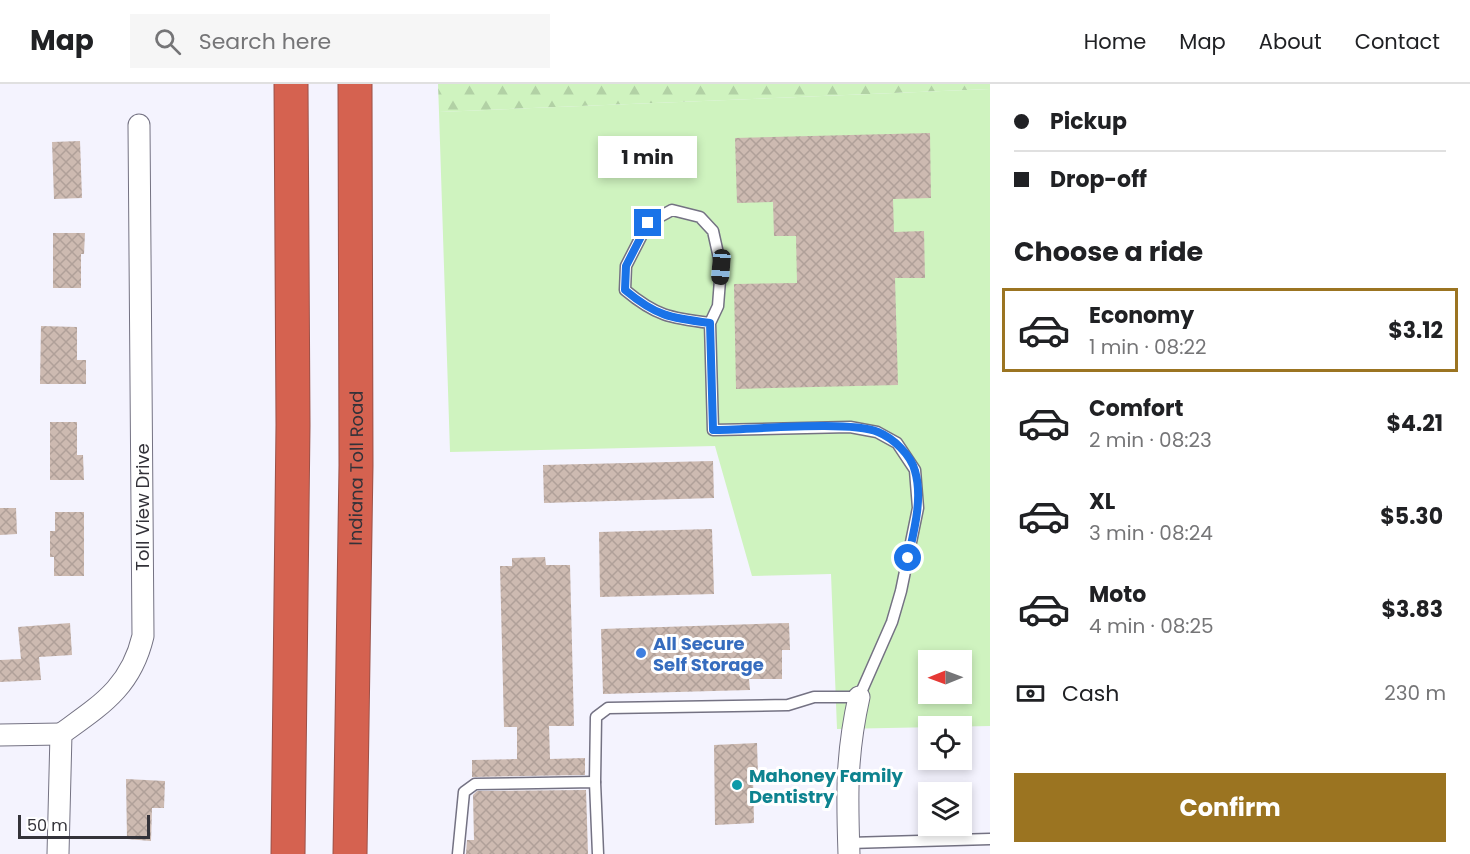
<!DOCTYPE html>
<meta charset="utf-8">
<style>
:root{--surface:#fff;--page:#f6f6f6;--text:#202124;--muted:#757577;--line:#e0e0e0;--accent:#9b7421}
body{margin:0;font-family:Poppins,sans-serif;background:var(--page);color:var(--text);height:100vh;display:flex;flex-direction:column;font-size:22px;white-space:nowrap}
*{box-sizing:border-box;margin:0}
p{font-size:20px;color:var(--muted)}
.icon{flex:none;width:33px;height:33px;fill:none;stroke:currentColor;stroke-width:2;stroke-linecap:round;stroke-linejoin:round}
.map{position:relative;flex:1;overflow:hidden}
.sheet{display:flex;flex-direction:column;background:var(--surface);width:480px}
.sheet>*{flex:none}
.top-card{display:grid;align-content:center;height:132px;padding:0 24px;background:var(--surface)}
.needle{width:39px;rotate:269deg}
.buttons{position:absolute;left:918px;top:566px;display:grid;gap:12px}
.buttons a{display:grid;place-items:center;width:54px;height:54px;border-radius:0px;background:var(--surface);box-shadow:0 3px 9px #0003;font-size:30px}
.scale{position:absolute;left:18px;bottom:15px;width:132px;box-sizing:border-box;padding-left:6px;border:3px solid #333239;border-top:0;font-size:16px;line-height:21px;white-space:nowrap;color:#333239;-webkit-text-stroke:4px #fff;paint-order:stroke}
.end{position:absolute;width:27px;height:27px;margin:-14px;border:8px solid #1a73e8;background:#fff;box-shadow:0 0 0 3px #fff}
.from{border-radius:50%}
.bubble{position:absolute;height:42px;border-radius:0px;background:var(--surface);box-shadow:0 3px 9px #0003;font-size:20px;font-weight:700;line-height:42px;text-align:center}
.car{position:absolute;width:18px;height:36px;margin:-18px -9px;border-radius:8px;box-shadow:0 0 4px 2px #0007;background:linear-gradient(#222 24%,#8ab4d8 0 40%,#222 0 76%,#8ab4d8 0 86%,#222 0)}
.top-card b{display:flex;align-items:center;gap:21px;height:57px;font-size:22px}
.top-card b+b{border-top:2px solid var(--line)}
.top-card i{width:15px;height:15px;background:var(--text)}
ul{padding:0;list-style:none}
li{display:flex;align-items:center;gap:18px;height:84px;margin:0 12px 9px;padding:0 12px;border:3px solid transparent;border-radius:0px}
li div{flex:1}
li b{display:block;font-size:22px}
li em{font-style:normal;font-weight:700}
li.current{border-color:var(--accent)}
li>.icon{width:54px;height:54px;stroke-width:1.5}
h2{padding:0 24px;font-size:27px;line-height:72px}
.pay{display:flex;align-items:center;gap:15px;height:66px;padding:0 24px;font-size:22px}
.pay p{margin-inline-start:auto}
.primary-button{display:flex;gap:12px;margin-top:auto;padding:12px 24px}
.primary-button a{flex:1;height:69px;border-radius:0px;background:var(--accent);color:#fff;font-size:24px;font-weight:700;line-height:69px;text-align:center}
header{display:flex;align-items:center;gap:36px;box-sizing:border-box;height:84px;padding:0 30px;background:var(--surface);border-bottom:2px solid var(--line)}
header strong{font-size:28px}
nav{display:flex;gap:33px;margin-inline-start:auto;font-size:21px}
.search{width:420px;height:54px;background:var(--page);display:flex;align-items:center;gap:15px;box-sizing:border-box;padding:0 21px;border-radius:0px;color:var(--muted);font-size:22px}
main{display:flex;flex:1;min-height:0}
.map>svg:first-child{display:block}
</style>
<header>
<strong>Map</strong>
<div class="search"><svg class="icon" aria-label="search" viewBox="0 0 24 24"><circle cx="10" cy="10" r="6"/><path d="M15 15l6 6"/></svg>Search here</div>
<nav><a>Home</a><a>Map</a><a>About</a><a>Contact</a></nav>
</header>
<main>
<div class="map">
<svg width="990" height="770" viewBox="0 0 990 770">
<defs>
<pattern id="forest-firs" width="22" height="20" patternUnits="userSpaceOnUse" patternTransform="scale(1.5)"><rect width="22" height="20" fill="#cff3bf"/><path d="M5 1l3.5 6h-7zM16 11l3.5 6h-7z" fill="#b2d1a5"/></pattern>
<pattern id="building-cross-hatch" width="8" height="8" patternUnits="userSpaceOnUse" patternTransform="scale(1.5)"><rect width="8" height="8" fill="#cdbab1"/><path d="M0 0l8 8M0 8l8-8" fill="none" stroke="#b0a099"/></pattern>
</defs>
<rect width="100%" height="100%" fill="#f4f3fe"/>
<polygon fill="url(#forest-firs)" points="438,0 990,0 990,5 439,28"/>
<path fill="#cff3bf" fill-rule="evenodd" d="M990,5V642L837,645L831,490L752,492L715,362L450,368L439,28ZM928,576H962V609H928Z"/>
<g fill="url(#building-cross-hatch)">
<polygon points="930,49 931,114 893,115 894,148 924,147 925,194 895,194 898,301 736,305 734,200 797,199 796,152 774,152 773,118 737,119 735,54"/>
<polygon points="80,57 82,114 54,115 52,58"/>
<polygon points="53,149 85,149 84,170 81,170 81,204 53,204"/>
<polygon points="41,242 77,243 77,276 86,276 86,300 40,300"/>
<polygon points="50,338 77,338 77,371 83,371 84,396 50,396"/>
<polygon points="713,377 714,414 544,419 543,381"/>
<polygon points="0,424 16,424 17,450 0,451"/>
<polygon points="55,428 84,428 84,492 54,492 54,473 50,473 50,447 55,447"/>
<polygon points="712,445 714,510 600,513 599,448"/>
<polygon points="545,473 546,481 570,481 574,642 549,642 550,675 585,674 585,691 472,693 472,676 517,675 517,643 504,643 500,482 512,482 512,474"/>
<polygon points="70,539 72,571 39,573 41,596 0,598 0,576 21,575 18,543"/>
<polygon points="789,539 790,566 782,566 782,595 749,595 750,606 603,610 601,545"/>
<polygon points="757,659 758,692 753,692 754,739 715,741 714,661"/>
<polygon points="126,695 165,697 164,724 152,724 151,757 127,755"/>
<polygon points="586,706 588,770 466,770 467,756 474,756 473,711 477,707"/>
</g>
<g fill="none" stroke-linecap="round" stroke-linejoin="round">
<g stroke="#747283" stroke-width="13">
<g id="lane">
<path d="M595,698L596,633L608,624L788,621L814,613H859L892,538L901,507L918,424L915,386L897,359L877,348L850,343L713,346L710,239L718,222L721,183L713,147L700,133L672,126L648,139L626,182L625,206C656,232 670,234 710,239"/>
<polyline points="849,759 990,755"/>
<polyline points="458,770 464,708 475,700 595,698 598,770"/>
</g>
</g>
<g stroke="#747283" stroke-width="23">
<g id="street">
<polyline points="0,651 61,650"/>
<path d="M58,770L61,650C101,621 131,603 143,552L139,41"/>
<path d="M849,770C847,712 846,671 859,613"/>
</g>
</g>
<g stroke="#9c5148" stroke-width="35">
<g id="highway">
<polyline points="288,770 293,341 291,0"/>
<path id="s1" d="M350,770L356,381L355,0"/>
</g>
</g>
<use href="#lane" stroke="#fff" stroke-width="10"/>
<use href="#street" stroke="#fff" stroke-width="21"/>
<use href="#highway" stroke="#d56250" stroke-width="33"/>
</g>
<g fill="none" stroke-linecap="round" stroke-linejoin="round">
<path stroke="#1a73e8" stroke-width="8" d="M648,139L626,182L625,206C656,232 670,234 710,239L713,346C750,346 848,336 878,348C893,354 911,371 915,387C923,414 914,447 908,474"/>
</g>
<circle fill="#3f7fe0" stroke="#fff" stroke-width="2" cx="641" cy="569" r="6"/>
<circle fill="#0f9aa8" stroke="#fff" stroke-width="2" cx="737" cy="701" r="6"/>
<g text-anchor="middle" dominant-baseline="central" stroke-width="6" stroke-linejoin="round" paint-order="stroke">
<g font-size="18" fill="#333239" stroke="#fff">
<text stroke="none"><textPath href="#s1" startOffset="386">Indiana Toll Road</textPath></text>
<text transform="translate(142 423) rotate(-90)">Toll View Drive</text>
</g>
<g font-size="18" font-weight="bold" fill="#366cbe" stroke="#fff" text-anchor="start">
<text x="653" y="559">All Secure<tspan x="653" dy="21">Self Storage</tspan></text>
</g>
<g font-size="18" font-weight="bold" fill="#0d838f" stroke="#fff" text-anchor="start">
<text x="749" y="691">Mahoney Family<tspan x="749" dy="21">Dentistry</tspan></text>
</g>
</g>
</svg>
<div class="buttons">
<a><svg class="needle" viewBox="-14 -14 28 28"><path d="M0-13l5 13h-10z" fill="#e53935"/><path d="M0 13l5-13h-10z" fill="#757577"/></svg></a>
<a><svg class="icon" aria-label="locate" viewBox="0 0 24 24"><circle cx="12" cy="12" r="6"/><path d="M12 2v4M12 18v4M2 12h4M18 12h4"/></svg></a>
<a><svg class="icon" aria-label="layers" viewBox="0 0 24 24"><path d="M12 4l9 5-9 5-9-5zM3 14l9 5 9-5"/></svg></a>
</div>
<div class="scale">50 m</div>
<i class="end from" style="left:908px;top:474px"></i>
<i class="end" style="left:648px;top:139px"></i>
<div class="bubble" style="left:598px;top:52px;width:99px">1 min</div>
<i class="car" style="left:721px;top:183px;rotate:185deg"></i>
</div>
<section class="sheet">
<div class="top-card">
<b><i class="from"></i>Pickup</b>
<b><i></i>Drop-off</b>
</div>
<h2>Choose a ride</h2>
<ul>
<li class="current"><svg class="icon" aria-label="car" viewBox="0 0 24 24"><path d="M5 17H2v-5l4-1 3-4h7l3 4 3 1v5h-3M9 17h6M6 11h13"/><circle cx="7" cy="17" r="2"/><circle cx="17" cy="17" r="2"/></svg><div><b>Economy</b><p>1 min · 08:22</p></div><em>$3.12</em></li>
<li><svg class="icon" aria-label="car" viewBox="0 0 24 24"><path d="M5 17H2v-5l4-1 3-4h7l3 4 3 1v5h-3M9 17h6M6 11h13"/><circle cx="7" cy="17" r="2"/><circle cx="17" cy="17" r="2"/></svg><div><b>Comfort</b><p>2 min · 08:23</p></div><em>$4.21</em></li>
<li><svg class="icon" aria-label="car" viewBox="0 0 24 24"><path d="M5 17H2v-5l4-1 3-4h7l3 4 3 1v5h-3M9 17h6M6 11h13"/><circle cx="7" cy="17" r="2"/><circle cx="17" cy="17" r="2"/></svg><div><b>XL</b><p>3 min · 08:24</p></div><em>$5.30</em></li>
<li><svg class="icon" aria-label="car" viewBox="0 0 24 24"><path d="M5 17H2v-5l4-1 3-4h7l3 4 3 1v5h-3M9 17h6M6 11h13"/><circle cx="7" cy="17" r="2"/><circle cx="17" cy="17" r="2"/></svg><div><b>Moto</b><p>4 min · 08:25</p></div><em>$3.83</em></li>
</ul>
<div class="pay"><svg class="icon" aria-label="cash" viewBox="0 0 24 24"><path d="M3 7h18v10H3z"/><circle cx="12" cy="12" r="2"/></svg>Cash<p>230 m</p></div>
<div class="primary-button"><a>Confirm</a></div>
</section>
</main>
